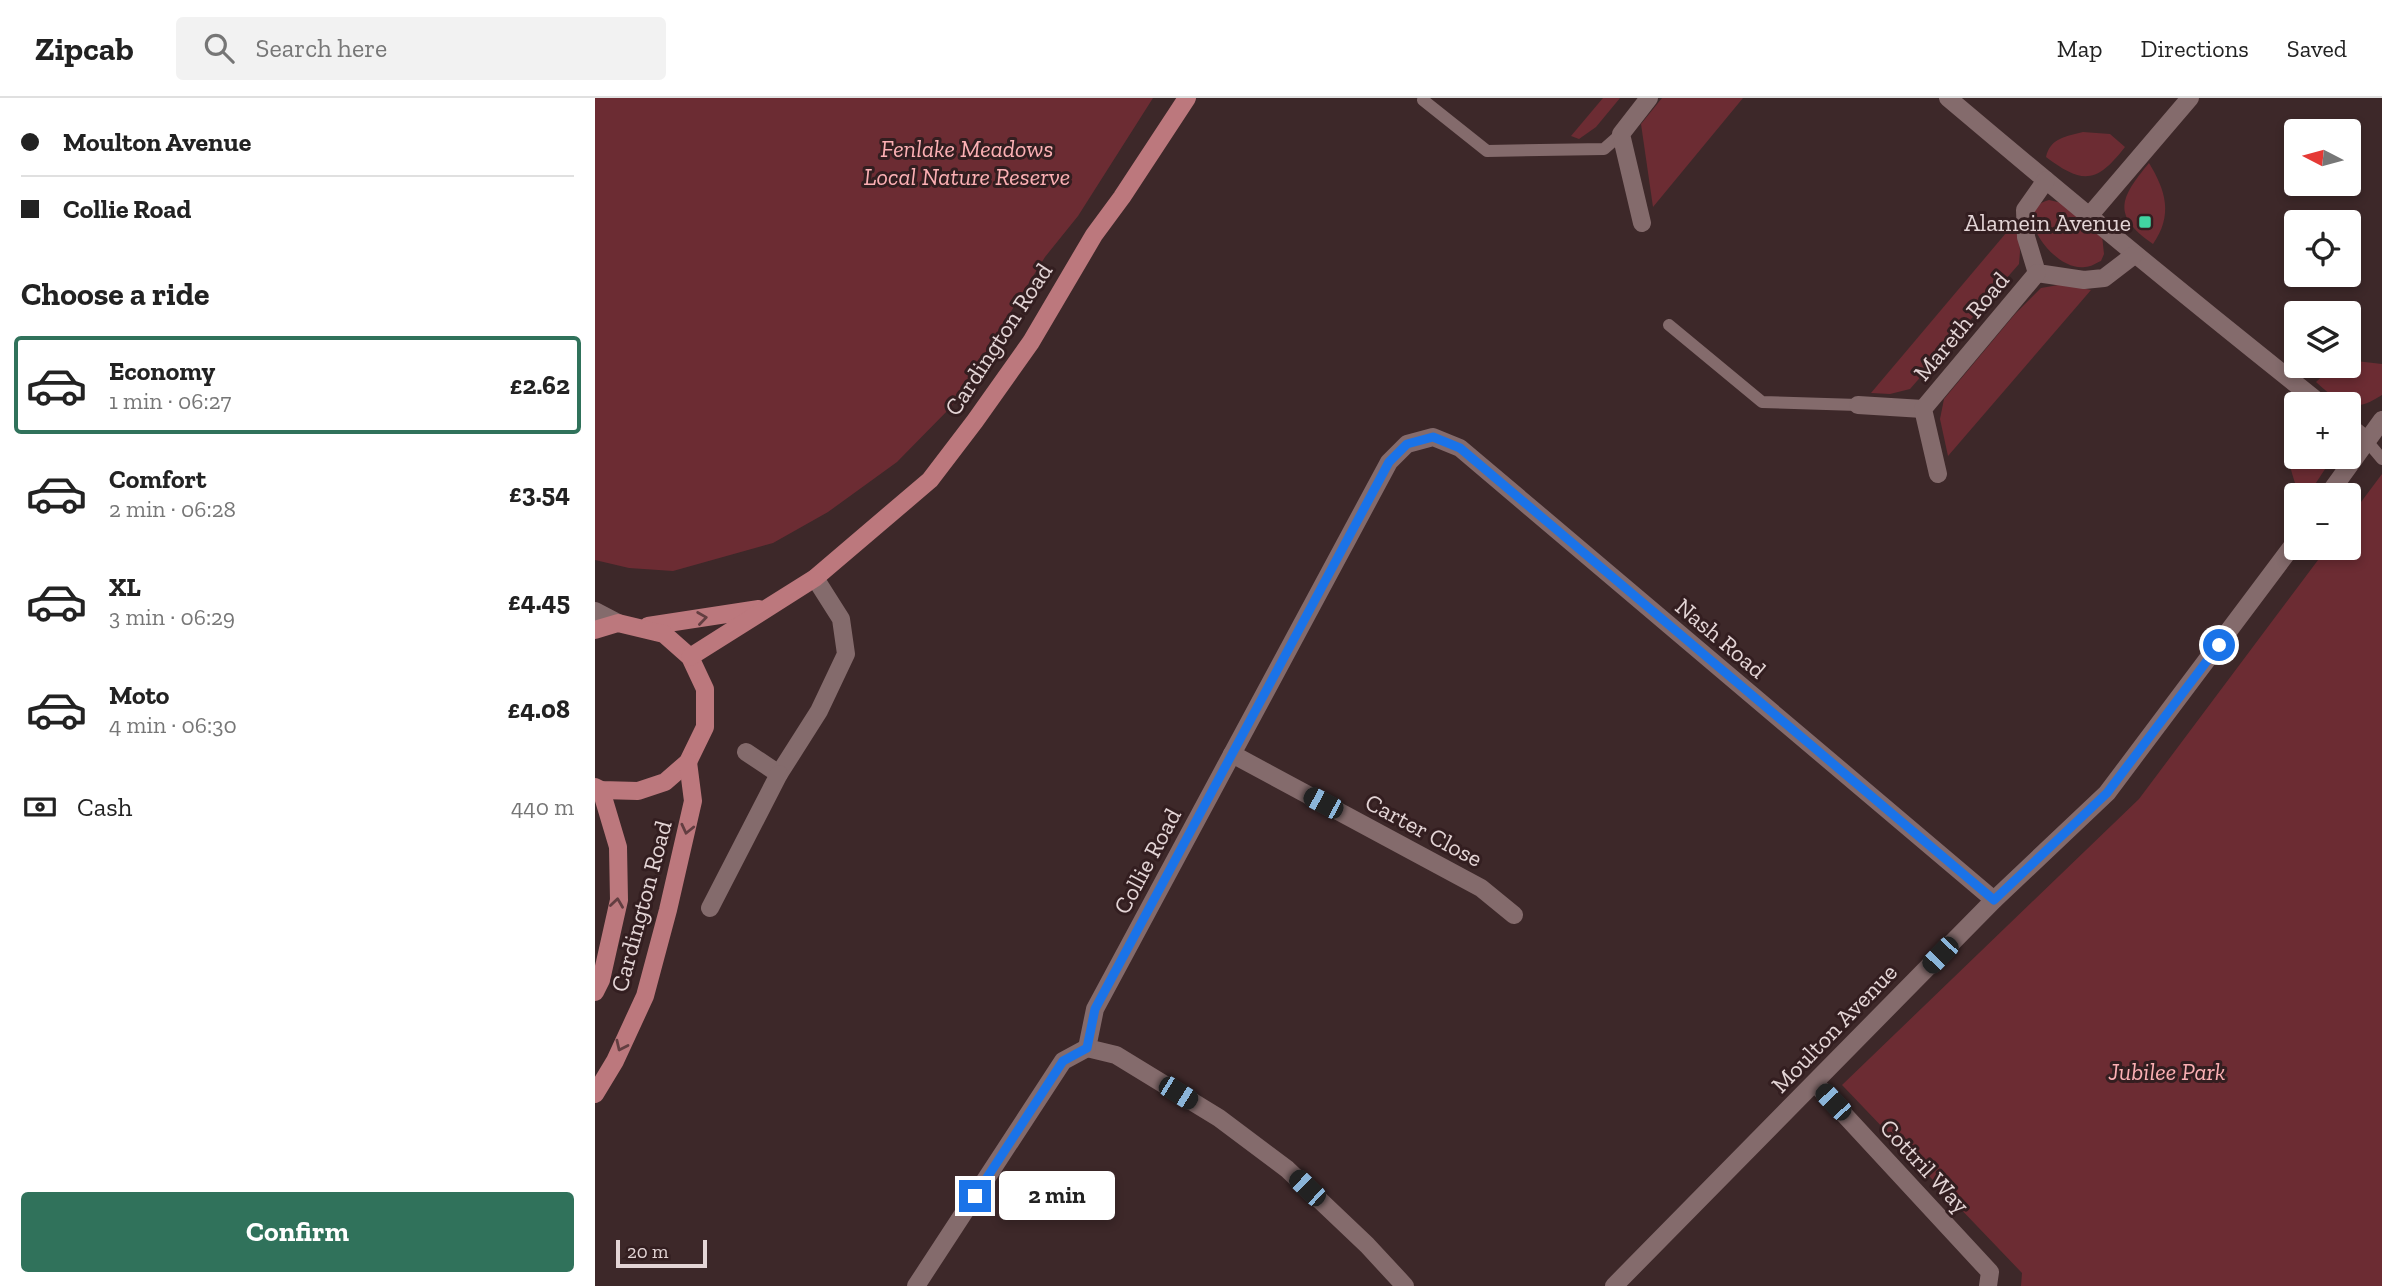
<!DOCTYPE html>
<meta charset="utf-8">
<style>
:root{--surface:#fff;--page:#f2f2f2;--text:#222;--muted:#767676;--line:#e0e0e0;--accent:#30725b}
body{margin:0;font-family:"Zilla Slab",serif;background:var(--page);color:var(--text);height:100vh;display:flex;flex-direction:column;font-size:26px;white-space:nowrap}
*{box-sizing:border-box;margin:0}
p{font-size:23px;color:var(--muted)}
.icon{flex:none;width:38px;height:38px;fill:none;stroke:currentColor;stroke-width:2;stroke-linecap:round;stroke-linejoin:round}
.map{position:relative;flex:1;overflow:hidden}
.details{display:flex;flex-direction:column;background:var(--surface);width:595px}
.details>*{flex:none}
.banner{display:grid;align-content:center;height:154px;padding:0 21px;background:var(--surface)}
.needle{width:46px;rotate:276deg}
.tools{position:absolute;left:1689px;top:21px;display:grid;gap:14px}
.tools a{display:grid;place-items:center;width:77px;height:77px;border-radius:7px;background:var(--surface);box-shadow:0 4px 10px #0003;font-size:35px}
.scale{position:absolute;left:21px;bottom:18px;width:91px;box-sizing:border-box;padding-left:7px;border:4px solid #e4d5d6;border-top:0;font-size:19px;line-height:24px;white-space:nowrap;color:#e4d5d6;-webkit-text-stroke:5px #331e20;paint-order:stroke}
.end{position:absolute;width:32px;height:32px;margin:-16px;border:9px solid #1a73e8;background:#fff;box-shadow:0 0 0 4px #fff}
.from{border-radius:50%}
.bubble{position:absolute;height:49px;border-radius:7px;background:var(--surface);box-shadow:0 4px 10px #0003;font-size:23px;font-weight:700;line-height:49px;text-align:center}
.car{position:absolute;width:21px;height:42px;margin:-21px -10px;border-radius:9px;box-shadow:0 0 5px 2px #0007;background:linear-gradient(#222 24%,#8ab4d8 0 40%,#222 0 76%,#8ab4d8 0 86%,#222 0)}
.banner b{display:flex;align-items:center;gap:24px;height:66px;font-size:26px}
.banner b+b{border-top:2px solid var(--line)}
.banner i{width:18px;height:18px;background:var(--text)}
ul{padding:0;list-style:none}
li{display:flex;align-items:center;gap:21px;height:98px;margin:0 14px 10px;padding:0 7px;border:4px solid transparent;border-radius:7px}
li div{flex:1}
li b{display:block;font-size:26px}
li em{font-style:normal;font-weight:700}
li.selected{border-color:var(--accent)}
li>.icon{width:63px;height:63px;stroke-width:1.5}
h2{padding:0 21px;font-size:32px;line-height:84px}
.pay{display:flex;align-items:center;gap:18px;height:77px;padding:0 21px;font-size:26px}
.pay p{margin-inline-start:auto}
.button{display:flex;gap:14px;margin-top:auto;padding:14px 21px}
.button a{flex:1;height:80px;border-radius:7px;background:var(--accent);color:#fff;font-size:28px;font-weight:700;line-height:80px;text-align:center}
header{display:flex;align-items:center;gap:42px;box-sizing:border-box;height:98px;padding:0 35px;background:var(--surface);border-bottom:2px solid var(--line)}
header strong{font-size:33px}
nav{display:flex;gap:38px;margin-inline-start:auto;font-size:24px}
.search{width:490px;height:63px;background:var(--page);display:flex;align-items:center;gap:18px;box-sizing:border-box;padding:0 24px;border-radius:7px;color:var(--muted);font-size:26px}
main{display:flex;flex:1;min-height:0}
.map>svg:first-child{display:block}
</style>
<header>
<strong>Zipcab</strong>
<div class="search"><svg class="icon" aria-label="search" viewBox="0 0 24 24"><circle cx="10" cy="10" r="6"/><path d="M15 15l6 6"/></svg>Search here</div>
<nav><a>Map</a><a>Directions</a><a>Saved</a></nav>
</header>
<main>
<section class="details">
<div class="banner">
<b><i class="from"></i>Moulton Avenue</b>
<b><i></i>Collie Road</b>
</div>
<h2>Choose a ride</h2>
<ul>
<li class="selected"><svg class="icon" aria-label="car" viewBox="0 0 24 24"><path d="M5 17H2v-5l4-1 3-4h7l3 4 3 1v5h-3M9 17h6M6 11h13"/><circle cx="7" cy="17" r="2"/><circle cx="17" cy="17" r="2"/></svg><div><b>Economy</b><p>1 min · 06:27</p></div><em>£2.62</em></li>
<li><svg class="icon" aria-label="car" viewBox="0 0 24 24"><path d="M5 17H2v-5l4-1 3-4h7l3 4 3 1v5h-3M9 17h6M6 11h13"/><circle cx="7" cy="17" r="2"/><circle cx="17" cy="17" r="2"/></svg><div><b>Comfort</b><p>2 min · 06:28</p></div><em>£3.54</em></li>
<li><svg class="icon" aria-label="car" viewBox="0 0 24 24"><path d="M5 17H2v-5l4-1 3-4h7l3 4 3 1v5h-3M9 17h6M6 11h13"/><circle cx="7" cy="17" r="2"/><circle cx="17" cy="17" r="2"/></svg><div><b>XL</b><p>3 min · 06:29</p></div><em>£4.45</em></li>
<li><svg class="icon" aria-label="car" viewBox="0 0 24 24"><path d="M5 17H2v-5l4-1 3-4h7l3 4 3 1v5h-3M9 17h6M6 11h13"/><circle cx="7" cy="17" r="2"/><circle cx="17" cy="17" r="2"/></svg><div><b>Moto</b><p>4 min · 06:30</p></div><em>£4.08</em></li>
</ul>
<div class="pay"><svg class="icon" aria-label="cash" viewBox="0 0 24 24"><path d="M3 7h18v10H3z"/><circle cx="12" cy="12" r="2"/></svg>Cash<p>440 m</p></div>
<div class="button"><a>Confirm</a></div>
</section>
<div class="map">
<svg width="1787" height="1188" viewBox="0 0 1787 1188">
<rect width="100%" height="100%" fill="#3d2829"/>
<g fill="#6c2c33">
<polygon points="0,0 558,0 483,118 450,159 357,308 302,364 233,414 178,445 78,473 34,470 0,462"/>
<polygon points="1008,0 1025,0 1001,29 984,41 976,38"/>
<polygon points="1067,0 1148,0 1058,109 1046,26"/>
<path d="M1488,34L1515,36L1530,49C1502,85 1488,87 1451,59C1455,40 1472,38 1488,34Z"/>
<path d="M1554,65C1571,93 1578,117 1558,146C1516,117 1525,100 1554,65Z"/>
<path d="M1454,102L1467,105L1507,137L1509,156L1506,163C1501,165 1496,169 1490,169C1459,174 1414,112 1454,102Z"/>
<polygon points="1422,122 1425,153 1424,166 1315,291 1295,296 1276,295"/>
<polygon points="1469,186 1496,192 1353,358 1345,321 1349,301 1420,216 1446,190"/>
<path d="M1761,263L1787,266V297C1756,317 1747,307 1721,284L1734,272L1754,268V265Z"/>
<path d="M1701,307V359H1735L1734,365L1715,394L1700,385C1693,363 1683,326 1701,307Z"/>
<polygon points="1787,376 1787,1188 1426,1188 1427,1175 1247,987 1544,701 1732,450 1754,450 1754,420"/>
</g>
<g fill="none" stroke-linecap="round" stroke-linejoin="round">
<g stroke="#846b6c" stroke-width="12">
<polyline points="828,2 892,53 1009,51 1026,36"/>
<polyline points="1074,227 1167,304 1263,307"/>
<polyline points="1771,342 1787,361"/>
</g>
<g stroke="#846b6c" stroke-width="18">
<path d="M1353,0C1476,104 1600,206 1726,306"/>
<polyline points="1451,82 1430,112 1431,139 1442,175 1489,182 1509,180 1539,157"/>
<polyline points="1495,117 1595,0"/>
<polyline points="1047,125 1026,36 1054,0"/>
<polyline points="1263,307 1328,311"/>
<polyline points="1754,328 1771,342"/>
<polyline points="1343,376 1328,311 1442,175"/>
<polyline points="1733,397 1787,322"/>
<polyline points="0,513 23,525"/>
<polyline points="151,654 184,676 224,613 251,556 246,521 220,480"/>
<polyline points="637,656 886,790 919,817"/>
<polyline points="115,810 184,676"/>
<polyline points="492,950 500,911 794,364 812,346 838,339 865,350 1399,802"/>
<polyline points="492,950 521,957 624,1020 692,1071 772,1147 810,1188"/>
<polyline points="1220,985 1395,1174 1393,1188"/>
<polyline points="321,1188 468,963 492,950"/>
<polyline points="1019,1188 1399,802 1512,695 1701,443"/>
</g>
<g stroke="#bc787d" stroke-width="18">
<polyline points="53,528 164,511"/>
<polyline points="0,532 23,525 69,536 95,559 110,591 110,629 93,664 70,684 43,693 6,692 0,689"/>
<polyline points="95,559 220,480 335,382 380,323 436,244 499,137 527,99 592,0"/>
<polyline points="0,894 6,882 24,802 23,749 6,692"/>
<polyline points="0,996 20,963 50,898 73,812 98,703 93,664"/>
</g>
</g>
<defs><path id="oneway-chevron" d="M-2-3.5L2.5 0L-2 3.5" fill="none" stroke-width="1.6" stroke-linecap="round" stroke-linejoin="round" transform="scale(1.75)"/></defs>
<g stroke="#633e41">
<use href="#oneway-chevron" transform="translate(107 520) rotate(-8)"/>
<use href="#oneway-chevron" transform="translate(92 731) rotate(103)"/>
<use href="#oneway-chevron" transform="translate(22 805) rotate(-82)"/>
<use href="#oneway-chevron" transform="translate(26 948) rotate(115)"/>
</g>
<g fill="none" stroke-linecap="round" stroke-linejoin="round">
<polyline stroke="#1a73e8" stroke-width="9" points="380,1098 468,963 492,950 500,911 794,364 812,346 838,339 865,350 1399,802 1512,695 1624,547"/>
</g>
<rect fill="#41d4a1" stroke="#331e20" stroke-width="2.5" x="1543" y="117" width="14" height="14" rx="3.5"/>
<g text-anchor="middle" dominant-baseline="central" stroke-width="6" stroke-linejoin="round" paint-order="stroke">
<g font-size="24" font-style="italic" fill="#fcb0b4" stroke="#331e20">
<text x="372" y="50">Fenlake Meadows<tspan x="372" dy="28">Local Nature Reserve</tspan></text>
<text x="1572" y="973">Jubilee Park</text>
</g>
<g font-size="24" fill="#e4d5d6" stroke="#331e20" text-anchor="end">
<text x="1536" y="124">Alamein Avenue</text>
</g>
<g font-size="24" fill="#e4d5d6" stroke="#331e20">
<text transform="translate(1366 228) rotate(-50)">Mareth Road</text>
<text transform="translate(403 241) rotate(-57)">Cardington Road</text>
<text transform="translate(1126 540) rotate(40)">Nash Road</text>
<text transform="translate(829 732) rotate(28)">Carter Close</text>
<text transform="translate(552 763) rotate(-62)">Collie Road</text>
<text transform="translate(46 808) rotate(-75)">Cardington Road</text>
<text transform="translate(1239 930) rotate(-46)">Moulton Avenue</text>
<text transform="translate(1330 1068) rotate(47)">Cottril Way</text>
</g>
</g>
</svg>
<div class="tools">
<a><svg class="needle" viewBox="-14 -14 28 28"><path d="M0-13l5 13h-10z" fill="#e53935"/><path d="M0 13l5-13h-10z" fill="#767676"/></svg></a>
<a><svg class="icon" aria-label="locate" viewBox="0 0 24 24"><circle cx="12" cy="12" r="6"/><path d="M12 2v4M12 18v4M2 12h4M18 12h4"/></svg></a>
<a><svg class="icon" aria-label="layers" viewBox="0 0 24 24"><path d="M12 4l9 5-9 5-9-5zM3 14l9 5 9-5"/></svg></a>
<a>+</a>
<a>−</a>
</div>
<div class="scale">20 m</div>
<i class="end from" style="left:1624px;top:547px"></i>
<i class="end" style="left:380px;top:1098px"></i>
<div class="bubble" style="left:404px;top:1073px;width:116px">2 min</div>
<i class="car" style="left:728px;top:705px;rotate:298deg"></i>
<i class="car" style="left:1345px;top:857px;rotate:224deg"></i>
<i class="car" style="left:583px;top:995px;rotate:122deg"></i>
<i class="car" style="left:1238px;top:1004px;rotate:317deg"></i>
<i class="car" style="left:712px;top:1090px;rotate:314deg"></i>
</div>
</main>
